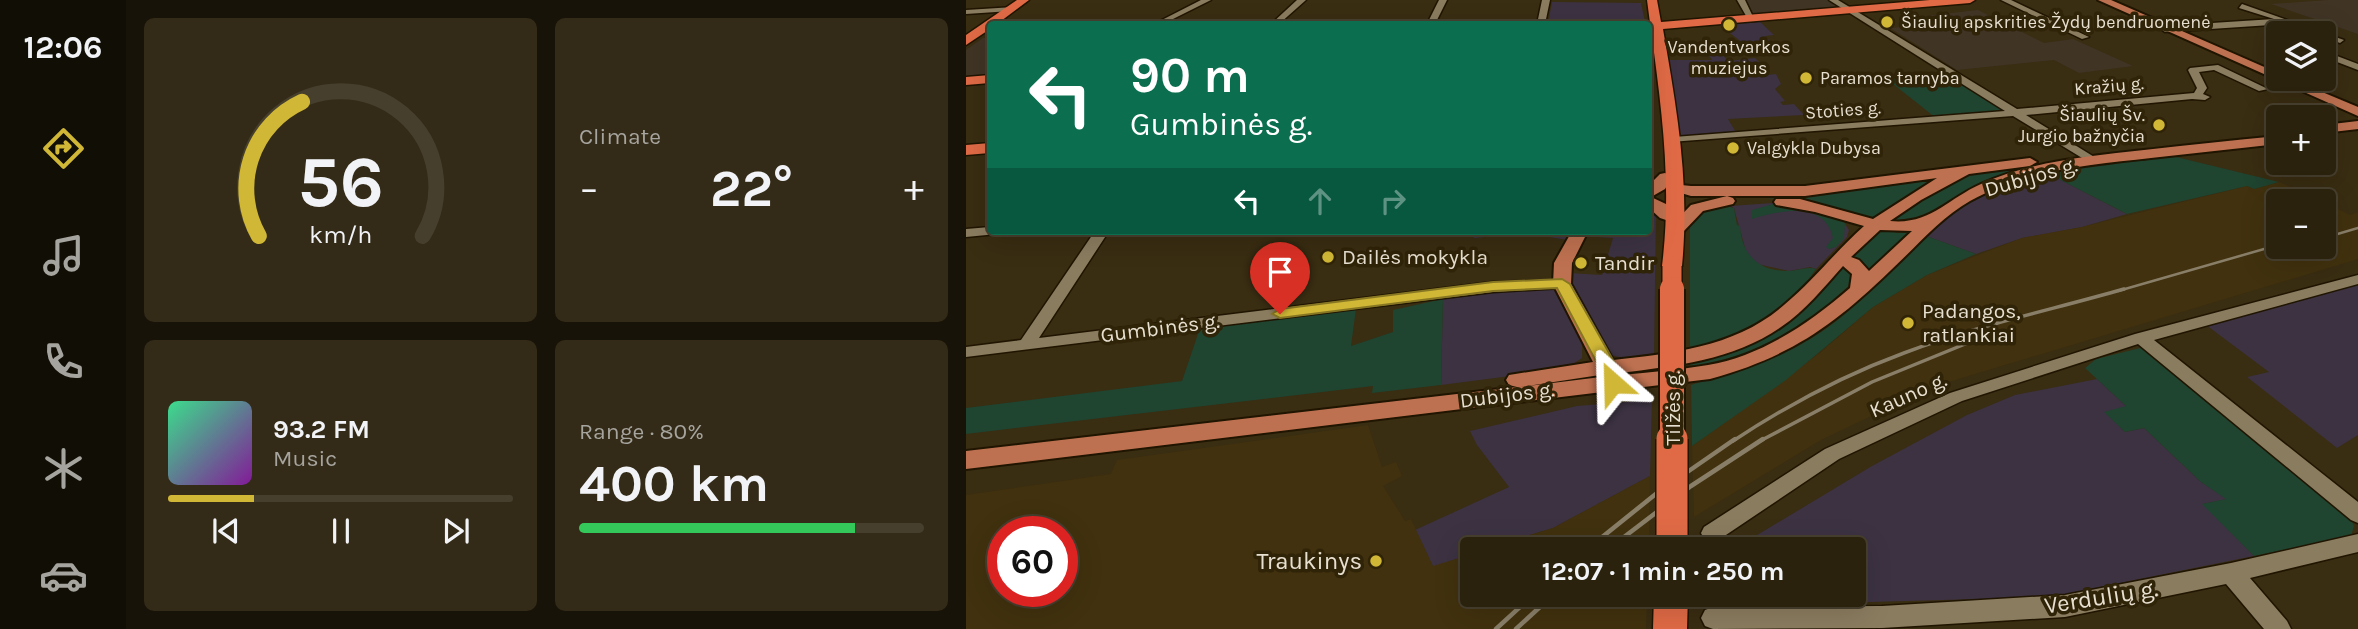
<!DOCTYPE html>
<html lang="en">
<head>
<meta charset="utf-8">
<style>
  :root { --surface:#2b220e; --page:#332a17; --text:#f1f3f6; --muted:#a6a49e; --line:#473f2e; --accent:#d0b736 }
  body { margin:0; font-family:Karla,sans-serif; background:var(--page); color:var(--text); height:100vh; display:flex; flex-direction:column; font-size:26px; white-space:nowrap }
  * { box-sizing:border-box; margin:0 }
  p { font-size:23px; color:var(--muted) }
  .icon { flex:none; width:38px; height:38px; fill:none; stroke:currentColor; stroke-width:2; stroke-linecap:round; stroke-linejoin:round }
  .map { position:relative; flex:1; overflow:hidden }
  .drawer { display:flex; flex-direction:column; gap:18px; padding:18px; background:#181308; width:840px }
  .drawer>* { flex:none }
  .hud { position:absolute; left:21px; top:21px; width:665px; height:214px; border-radius:7px; box-shadow:0 7px 28px #0002,0 0 0 2px var(--line); background:#0b6e4f; color:#fff; overflow:hidden }
  .tools { position:absolute; left:1300px; top:21px; display:grid; gap:14px }
  .tools a { display:grid; place-items:center; width:70px; height:70px; border-radius:7px; background:var(--surface); box-shadow:0 7px 28px #0002,0 0 0 2px var(--line); font-size:35px }
  .speed { position:absolute; left:21px; top:516px; display:flex; gap:14px; font-size:35px; font-weight:700; text-align:center }
  .speed>* { display:grid; place-content:center; width:91px; height:91px; border-radius:50%; background:var(--surface); box-shadow:0 7px 28px #0002,0 0 0 2px var(--line); line-height:1 }
  .speed .limit { border:10px solid #d22; background:#fff; color:#111 }
  .pin { position:absolute; display:grid; place-items:center; width:60px; height:60px; color:#fff; margin:-72px -30px; border-radius:50% 50% 50% 0; rotate:-45deg; box-shadow:0 0 7px #0007 }
  .pin .icon { rotate:45deg }
  .me { position:absolute; width:77px; margin:-38px; rotate:335deg; stroke-linejoin:round; filter:drop-shadow(0 0 5px #0008) }
  .turn { display:flex; align-items:center; gap:24px; height:147px; padding:0 28px; font-size:32px }
  .turn .icon { width:91px; height:91px; stroke-width:2.5 }
  .turn b { display:block; font-size:49px; line-height:60px }
  .lanes { display:flex; align-items:center; height:66px; padding:0 28px; background:#0003; justify-content:center; gap:35px; direction:ltr }
  .lanes .off { opacity:.35 }
  .big { font-size:52px; font-weight:700; line-height:1.1 }
  .drawer .widget { flex:1; display:flex; flex-direction:column; justify-content:center; gap:10px; min-width:0; padding:0 24px; border-radius:10px; background:var(--page) }
  .drawer .dial { align-items:center; gap:0 }
  .dial svg { height:182px; overflow:visible; fill:none; stroke:var(--line); stroke-width:7; stroke-linecap:round; text-anchor:middle }
  .dial text { fill:var(--text); stroke:none }
  .song { display:flex; align-items:center; gap:21px }
  .cover { width:84px; height:84px; border-radius:10px; background:linear-gradient(135deg,hsl(150 70% 55%),hsl(290 70% 35%)) }
  .played { height:7px; border-radius:4px; background:linear-gradient(90deg,var(--accent) 25%,var(--line) 25%) }
  .keys { display:flex; justify-content:space-around; direction:ltr }
  .heat { display:flex; justify-content:space-between; align-items:center; font-size:38px; direction:ltr }
  .charge { height:10px; border-radius:5px; background:linear-gradient(90deg,#34c759 80%,var(--line) 0) }
  .drawer .tiles { flex:1; display:grid; gap:18px; grid-template-columns:repeat(2,1fr) }
  .trip { position:absolute; left:494px; top:537px; width:406px; height:70px; border-radius:7px; background:var(--surface); box-shadow:0 7px 28px #0002,0 0 0 2px var(--line); font-weight:700; line-height:70px; text-align:center }
  main { display:flex; flex:1; min-height:0 }
  .tab-bar { display:flex; flex-direction:column; width:126px; justify-content:space-around; align-items:center; background:#110e06; color:var(--muted) }
  .tab-bar .icon { width:49px; height:49px }
  .tab-bar .selected { color:var(--accent) }
  .tab-bar b { font-size:32px; color:var(--text) }
  .map>svg:first-child { display:block }
</style>
</head>
<body>
<main>
<nav class="tab-bar">
<b>12:06</b>
<svg class="icon selected" aria-label="directions" viewBox="0 0 24 24"><path d="M12 3l9 9-9 9-9-9zM9 14v-3h6M13 9l2 2-2 2"/></svg>
<svg class="icon" aria-label="music" viewBox="0 0 24 24"><path d="M9 18V5l10-2v13"/><circle cx="6" cy="18" r="3"/><circle cx="16" cy="16" r="3"/></svg>
<svg class="icon" aria-label="phone" viewBox="0 0 24 24"><path d="M5 4h4l2 5-3 2q2 4 5 5l2-3 5 2v4C11 20 4 13 5 4z"/></svg>
<svg class="icon" aria-label="climate" viewBox="0 0 24 24"><path d="M12 3v18M4 7l16 10M4 17L20 7"/></svg>
<svg class="icon" aria-label="car" viewBox="0 0 24 24"><path d="M5 17H2v-5l4-1 3-4h7l3 4 3 1v5h-3M9 17h6M6 11h13"/><circle cx="7" cy="17" r="2"/><circle cx="17" cy="17" r="2"/></svg>
</nav>
<section class="drawer">
<div class="tiles">
<div class="widget dial"><svg viewBox="0 0 100 80">
<path d="M14 69A42 42 0 1 1 86 69"/>
<path d="M14 69A42 42 0 0 1 33 10" stroke="#d0b736"/>
<text x="50" y="56" font-size="32" font-weight="700">56</text>
<text x="50" y="72" font-size="11">km/h</text>
</svg></div>
<div class="widget"><p>Climate</p>
<div class="heat"><a>−</a><b class="big">22°</b><a>+</a></div>
</div>
<div class="widget">
<div class="song"><i class="cover"></i><div><b>93.2 FM</b><p>Music</p></div></div>
<div class="played"></div>
<div class="keys"><svg class="icon" aria-label="previous" viewBox="0 0 24 24"><path d="M18 5L8 12l10 7zM5 5v14"/></svg><svg class="icon" aria-label="pause" viewBox="0 0 24 24"><path d="M8 5v14M16 5v14"/></svg><svg class="icon" aria-label="next" viewBox="0 0 24 24"><path d="M6 5l10 7-10 7zM19 5v14"/></svg></div>
</div>
<div class="widget"><p>Range · 80%</p><b class="big">400 km</b><div class="charge"></div></div>
</div>
</section>
<div class="map">
<svg width="1392" height="629" viewBox="0 0 1392 629">
  <rect width="100%" height="100%" fill="#392d12"/>
  <path fill="#3c3242" d="M586,2L675,3L679,22L582,24Z
    M792,20L808,35L799,36L805,42L778,44L751,23Z
    M741,52H754L762,61L789,58L794,63L773,65L782,77L810,74L815,84L809,89L819,101L814,102L817,105L828,104L838,115L762,119L771,134L714,139L699,60H746Z
    M1079,172L1161,214L1116,227L1056,238L1010,254L960,236L981,215L1001,202L1041,183Z
    M807,203L827,204L874,216L883,230L881,237L850,269L844,267L823,271L791,264L781,255L768,208L764,206Z
    M683,212H690L688,358L665,360L645,355L638,348L602,273L636,275L647,238L616,236L620,231H682Z
    M507,231H608L602,240L558,233L508,238Z
    M1392,282V435L1371,448L1281,377L1303,372L1236,322Z
    M591,289L616,341V358L599,369L475,385L477,299L526,291Z
    M1131,379L1161,407L1139,412L1159,432L1178,428L1235,482L1261,499L1237,504L1288,556L1084,597L759,606L758,595H887V550L768,549L906,466L1001,415L1049,395Z
    M686,400L684,476L587,528L518,549L506,550V554L467,567L449,530L543,487L511,445L504,431L611,406Z"/>
  <path fill="#41310e" fill-rule="evenodd" d="M1313,182L1356,201H1312V247H1358V202L1384,215L1392,212V259L966,387L855,440L728,517L726,446L855,352L907,307L961,275L1056,238L1116,227L1281,186L1288,189Z
    M402,425L416,467L430,462L436,476L417,486L439,521L445,519L467,566L506,554V595H681L680,629H0V495L145,474L151,460ZM96,532V592H37V532Z
    M684,476L683,549H518L587,528Z"/>
  <path fill="#403425" d="M780,0H865L879,9L789,17Z
    M1363,0H1392V34L1305,4Z
    M1012,10L1078,43L1107,39L1167,66L1113,73L1088,60L991,70L924,28L960,25L949,17Z
    M17,38H24V76L0,78V50Z"/>
  <path fill="#1f4430" d="M980,74L1040,111L970,118L922,80Z
    M1202,155L1313,182L1288,189L1281,186L1161,214L1079,172Z
    M1109,159L1019,184L972,207L950,224L918,223L936,209L1002,175Z
    M976,176L927,204L907,220L843,201L784,197Z
    M807,204C828,205 863,208 879,223L878,238L870,247L863,249L860,247L867,238C859,200 812,211 786,219V210Z
    M756,205L768,208L771,225L774,226C776,255 792,271 822,271C832,271 840,266 850,269L828,300L793,326L724,353V225L733,214Z
    M913,228L932,233L950,231L903,275L883,259Z
    M960,236L1010,254L961,275L907,307L820,380L726,446L725,385C763,373 802,363 837,343C884,318 921,273 960,236Z
    M880,266L885,268L889,280L847,319L786,355L725,371L724,362L765,351L874,268Z
    M477,299L475,385L406,393L407,386L0,434V408L216,381L233,331L238,328L390,309L385,346L427,332V310Z
    M1174,348L1187,351L1383,514L1388,526L1385,536L1288,556L1236,504L1260,499L1235,482L1178,428L1159,432L1138,412L1160,406L1119,368L1130,359Z"/>
  <g fill="none" stroke-linecap="round" stroke-linejoin="round">
    <g stroke="#201500" stroke-width="3">
      <path id="minor" d="M235,0H245L197,24H188Z
        M331,0H340L313,24H305Z
        M473,0H481L469,24H461Z
        M576,0H584L579,24H571Z
        M771,0H779L789,21H783Z
        M863,0H872L1051,109L1228,93L1231,88L1222,70L1224,68L1252,65L1302,89L1293,91L1248,70L1233,72L1241,88L1237,94L1244,97L1239,100L1226,99L1060,115L1130,158L1132,160L1126,164L1047,116L704,142L702,140L708,137L1039,111Z
        M1035,0H1045L1123,37L1116,39Z
        M1276,4L1378,40L1374,43L1358,37V33H1348L1320,24L1199,32L1195,29L1199,26L1308,19L1273,8Z
        M48,7L45,11L0,14V10Z
        M1358,51L1392,64V70L1358,57Z
        M24,227V231H33L31,234L0,237V229Z
        M129,231H143L73,338L527,282L596,280L603,284L596,288L527,292L0,357V347L55,340Z
        M1392,275V284L1188,340L1392,502V523L1385,520L1172,344L996,401L873,459L754,539L746,542L738,539L735,533L738,527L859,449L984,393L1169,334Z
        M1392,534V552L1284,578L1321,621L1325,629H1298L1260,584L1099,617L916,628L747,629L739,626L735,618L739,610L747,607L916,606L1099,595L1265,563Z"/>
    </g>
    <g stroke="#201500" stroke-width="4">
      <path id="major" d="M1132,0H1145L1312,73V79H1325L1392,107V116Z
        M1392,121V129L1358,133V125Z
        M1312,136V144C1270,149 1227,153 1185,158C1123,165 1059,170 1004,201C974,218 950,247 924,271C866,327 823,357 744,379L0,469V451L551,387L543,385L540,380L543,375L627,362L587,284L588,263L606,231H622L606,263L605,284L647,360C707,353 770,347 818,305C847,281 870,251 898,226L849,212L810,205L808,202L810,199H834L907,219L971,178L839,196H725L705,190L702,187L705,184L725,186H839L1064,158L1071,162L1064,166L1003,174L955,200L924,221C964,225 981,199 1015,184C1066,161 1124,156 1178,150C1223,145 1267,140 1312,136ZM914,230L946,231L903,271L893,260L885,257ZM877,266L886,274L884,288C844,323 795,356 742,365C713,370 684,372 655,375L654,373C709,366 768,360 815,327C839,311 858,287 877,266ZM634,375L635,377L554,387Z
        M699,173L706,177L699,189L685,197L700,204L708,215L700,220L694,218L682,207V186L694,174Z
        M761,196L767,198L769,201L767,204L737,211L716,233H704L702,229L725,205Z"/>
    </g>
    <g stroke="#201500" stroke-width="3">
      <path id="highway" d="M51,0H63L31,24H24V29L0,45V35Z
        M681,0H691L695,22L964,0H1009L1004,3L697,29C711,110 724,183 716,266L713,270H699L696,266C706,184 696,112 685,30L682,31V24H678L684,23Z
        M24,75V83L0,85V77Z
        M24,143V153L0,155V145Z
        M688,595H722L721,629H687Z"/>
    </g>
    <use href="#minor" fill="#8a7c5f" fill-rule="evenodd"/>
    <use href="#major" fill="#be7150" fill-rule="evenodd"/>
    <use href="#highway" fill="#e06a46" fill-rule="evenodd"/>
    <path stroke="#897f69" stroke-width="2.5" d="M1358,238L1392,228
      M1303,255L1330,247
      M1152,291L1312,245"/>
    <path stroke="#897f69" stroke-width="3.5" d="M767,441C820,406 878,375 938,353C1009,326 1085,310 1158,289
      M794,441L906,382L1004,342"/>
    <path stroke="#897f69" stroke-width="4.5" d="M620,550L691,493L769,439
      M641,550L725,486L797,439
      M530,629L567,595
      M550,629L587,595"/>
    <g stroke="#201500" stroke-width="22" stroke-linecap="butt">
      <path id="highway-bridge-far2" d="M706,266V291"/>
    </g>
    <g stroke="#201500" stroke-width="28" stroke-linecap="butt">
      <path id="highway-bridge-far1" d="M706,289V441"/>
    </g>
    <g stroke="#201500" stroke-width="34" stroke-linecap="butt">
      <path id="highway-bridge" d="M706,439V550"/>
    </g>
    <use href="#highway-bridge-far2" stroke="#e06a46" stroke-width="19"/>
    <use href="#highway-bridge-far1" stroke="#e06a46" stroke-width="24"/>
    <use href="#highway-bridge" stroke="#e06a46" stroke-width="31"/>
  </g>
  <path fill="#d0b736" stroke="#877723" stroke-width="2" d="M596,279L604,284L651,367L656,383L653,387H641L633,367L591,288L527,291L314,318L306,314L314,309L527,282Z"/>
  <g fill="#d0b736" stroke="#2f2308" stroke-width="2.5">
    <circle cx="921" cy="22" r="7"/>
    <circle cx="763" cy="25" r="7"/>
    <circle cx="840" cy="78" r="7"/>
    <circle cx="1193" cy="125" r="7"/>
    <circle cx="767" cy="148" r="7"/>
    <circle cx="362" cy="257" r="7"/>
    <circle cx="615" cy="263" r="7"/>
    <circle cx="942" cy="323" r="7"/>
    <circle cx="410" cy="561" r="7"/>
  </g>
  <g text-anchor="middle" dominant-baseline="central" stroke-width="7" stroke-linejoin="round" paint-order="stroke">
    <g font-size="18" fill="#e7dfcf" stroke="#2f2308" text-anchor="start">
      <text x="935" y="22">Šiaulių apskrities Žydų bendruomenė</text>
      <text x="763" y="47" text-anchor="middle">Vandentvarkos<tspan x="763" dy="21">muziejus</tspan></text>
      <text x="854" y="78">Paramos tarnyba</text>
      <text x="1179" y="115" text-anchor="end">Šiaulių Šv.<tspan x="1179" dy="21">Jurgio bažnyčia</tspan></text>
      <text x="781" y="148">Valgykla Dubysa</text>
    </g>
    <g font-size="18" fill="#e7dfcf" stroke="#2f2308">
      <text transform="translate(1143 86) rotate(-5)">Kražių g.</text>
      <text transform="translate(877 110) rotate(-4)">Stoties g.</text>
    </g>
    <g font-size="21" fill="#e7dfcf" stroke="#2f2308">
      <text transform="translate(1065 177) rotate(-16)">Dubijos g.</text>
      <text transform="translate(194 328) rotate(-7)">Gumbinės g.</text>
      <text transform="translate(541 395) rotate(-7)">Dubijos g.</text>
      <text transform="translate(942 395) rotate(-24)">Kauno g.</text>
      <text transform="translate(707 408) rotate(-90)">Tilžės g.</text>
    </g>
    <g font-size="21" fill="#e7dfcf" stroke="#2f2308" text-anchor="start">
      <text x="376" y="257">Dailės mokykla</text>
      <text x="629" y="263">Tandir</text>
      <text x="956" y="311">Padangos,<tspan x="956" dy="24">ratlankiai</tspan></text>
    </g>
    <g font-size="24" fill="#e7dfcf" stroke="#2f2308" text-anchor="end">
      <text x="396" y="561">Traukinys</text>
    </g>
    <g font-size="24" fill="#e7dfcf" stroke="#2f2308">
      <text transform="translate(1135 597) rotate(-9)">Verdulių g.</text>
    </g>
  </g>
</svg>
<div class="tools">
<a><svg class="icon" aria-label="layers" viewBox="0 0 24 24"><path d="M12 4l9 5-9 5-9-5zM3 14l9 5 9-5"/></svg></a>
<a>+</a>
<a>−</a>
</div>
<div class="speed"><div class="limit">60</div></div>
<div class="pin" style="left:314px;top:314px;background:#d93025"><svg class="icon" aria-label="arrive" viewBox="0 0 24 24"><path d="M6 21V4h12l-3 4 3 4H6"/></svg></div>
<svg class="me" style="left:647px;top:383px" viewBox="-20 -20 40 40"><path d="M0-17L14 15 0 8-14 15z" fill="#d0b736" stroke="#fff" stroke-width="4"/></svg>
<div class="trip">12:07 · 1 min · 250 m</div>
<div class="hud">
<div class="turn"><svg class="icon" aria-label="left" viewBox="0 0 24 24"><path d="M17 20v-9H6M10 6l-5 5 5 5"/></svg><div><b>90 m</b>Gumbinės g.</div></div>
<div class="lanes"><svg class="icon" aria-label="left" viewBox="0 0 24 24"><path d="M17 20v-9H6M10 6l-5 5 5 5"/></svg><svg class="icon off" aria-label="ahead" viewBox="0 0 24 24"><path d="M12 20V5M6 11l6-6 6 6"/></svg><svg class="icon off" aria-label="right" viewBox="0 0 24 24"><path d="M7 20v-9h11M14 6l5 5-5 5"/></svg></div>
</div>
</div>
</main>
</body>
</html>
